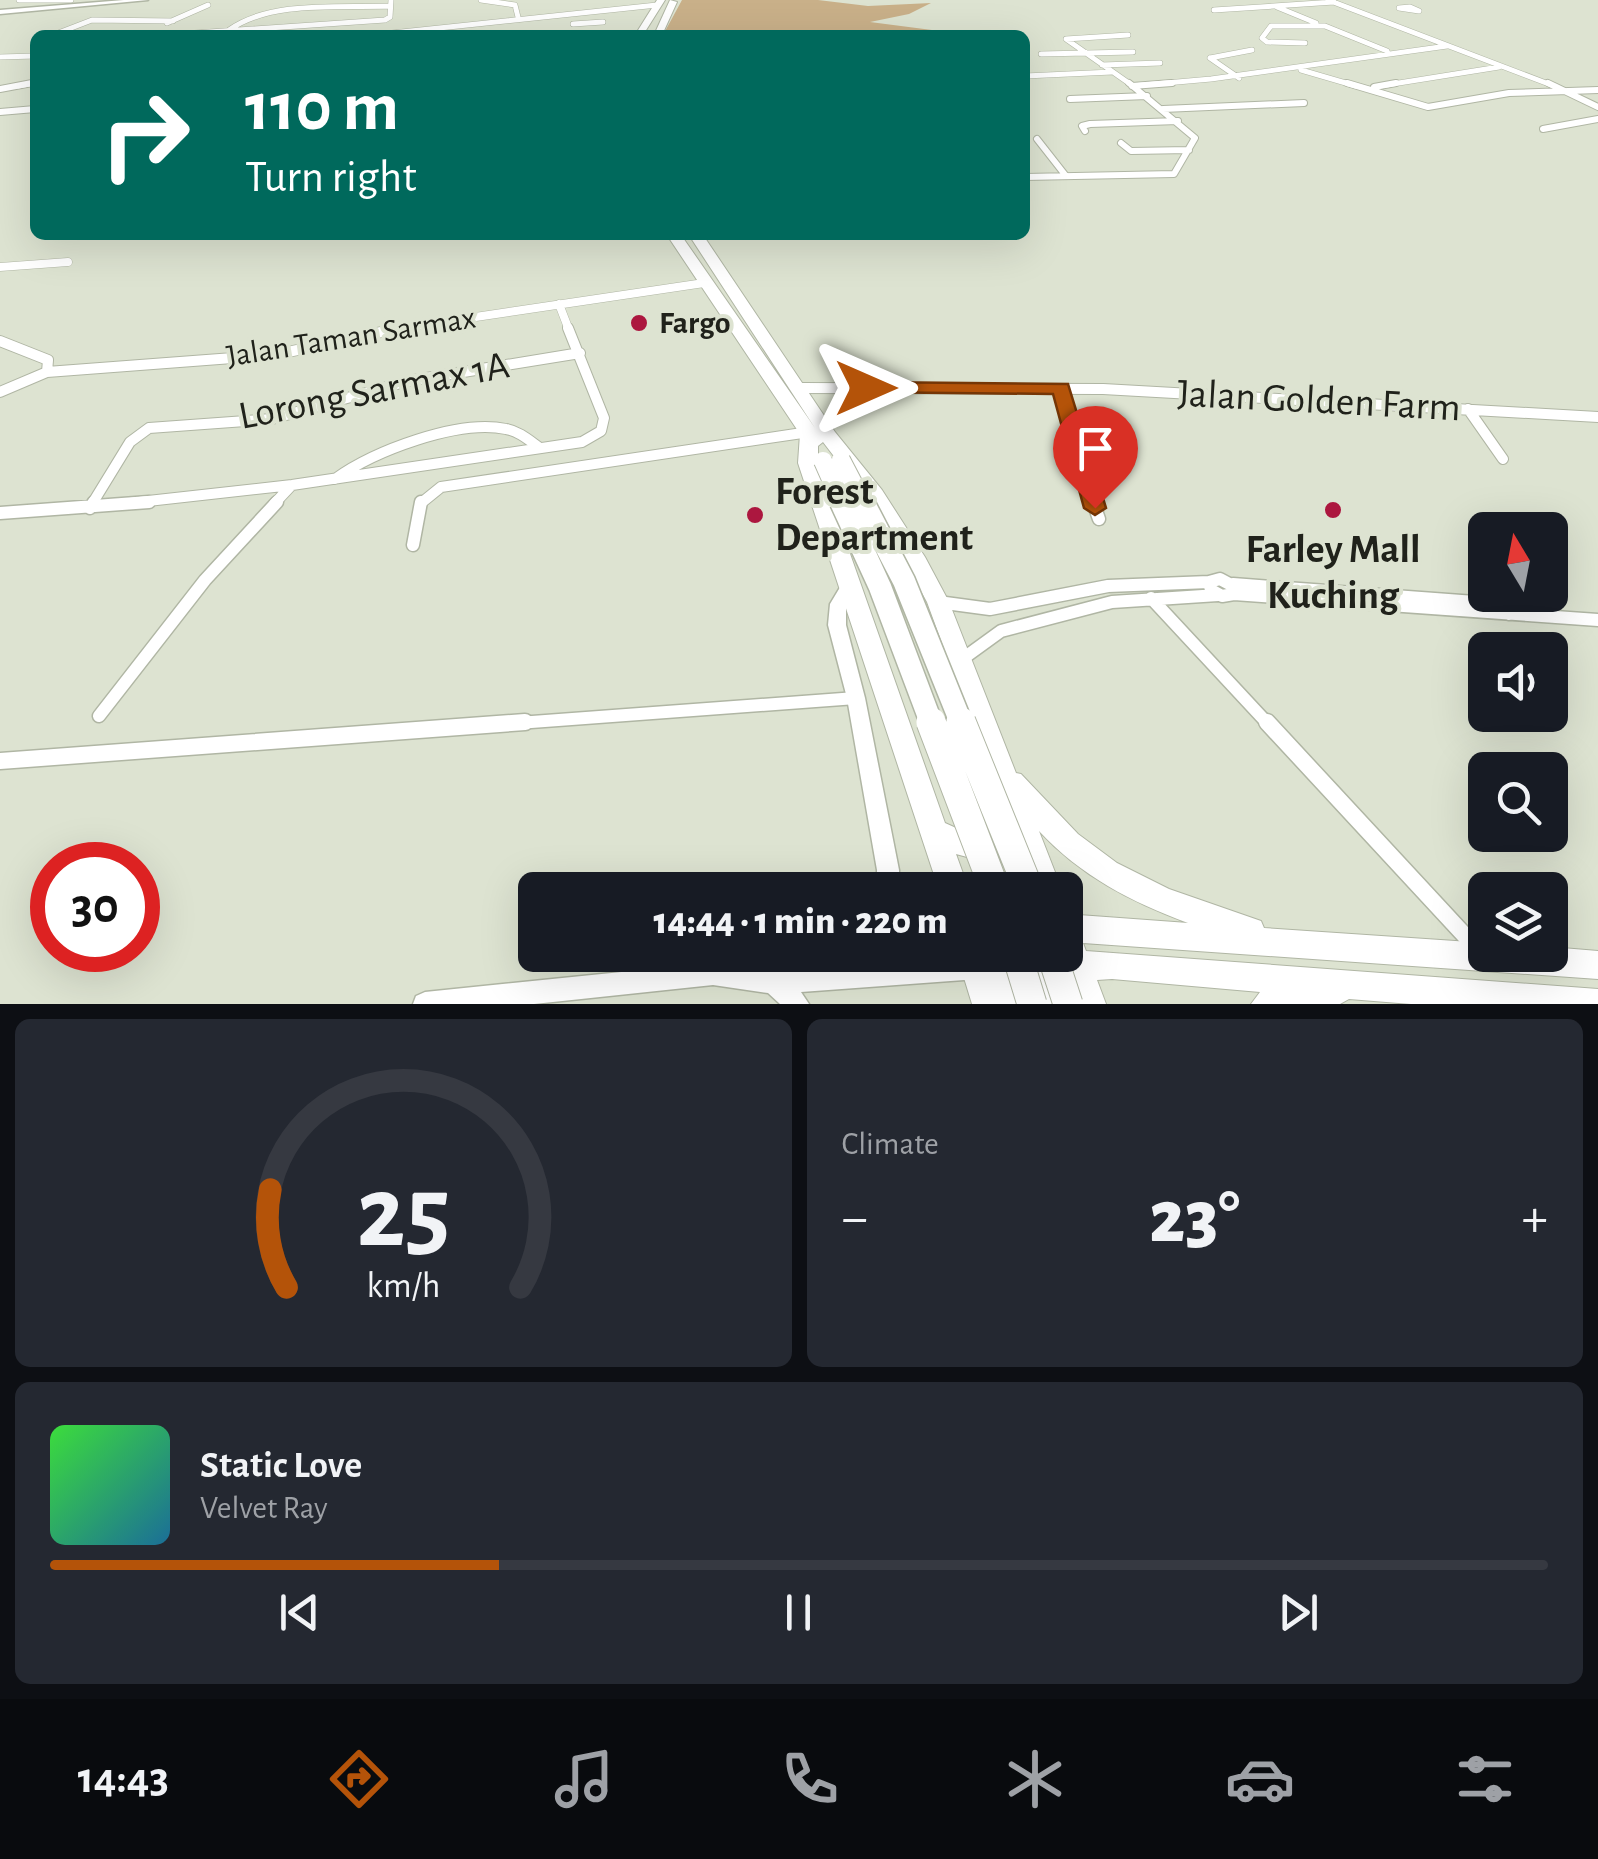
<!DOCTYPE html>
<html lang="en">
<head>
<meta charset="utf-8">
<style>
  :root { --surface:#171b24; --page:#242831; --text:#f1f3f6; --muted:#9ea1a6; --line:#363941; --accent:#b45309 }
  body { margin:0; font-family:"Alegreya Sans",sans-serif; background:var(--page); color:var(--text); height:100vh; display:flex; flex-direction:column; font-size:38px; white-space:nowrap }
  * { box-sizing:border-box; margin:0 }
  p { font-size:32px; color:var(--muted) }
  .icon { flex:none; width:55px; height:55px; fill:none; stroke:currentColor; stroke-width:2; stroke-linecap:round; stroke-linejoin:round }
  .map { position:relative; height:1004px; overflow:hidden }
  .side { display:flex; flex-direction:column; gap:15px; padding:15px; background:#0d0f14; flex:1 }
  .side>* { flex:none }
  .top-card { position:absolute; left:30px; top:30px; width:1000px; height:210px; border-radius:15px; box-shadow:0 10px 40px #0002; background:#00695c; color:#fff; overflow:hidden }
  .needle { width:65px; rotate:350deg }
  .controls { position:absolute; left:1468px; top:512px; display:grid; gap:20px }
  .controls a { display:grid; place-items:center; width:100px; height:100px; border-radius:15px; background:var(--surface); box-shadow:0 10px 40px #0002; font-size:50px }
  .speed { position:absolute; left:30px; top:842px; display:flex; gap:20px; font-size:50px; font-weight:700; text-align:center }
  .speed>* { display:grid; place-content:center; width:130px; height:130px; border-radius:50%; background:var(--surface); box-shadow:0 10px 40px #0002; line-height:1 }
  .speed .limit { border:15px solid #d22; background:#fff; color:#111 }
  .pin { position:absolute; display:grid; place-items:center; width:85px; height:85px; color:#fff; margin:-102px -42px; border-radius:50% 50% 50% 0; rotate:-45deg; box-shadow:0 0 10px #0007 }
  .pin .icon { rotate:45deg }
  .me { position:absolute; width:110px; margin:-55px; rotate:90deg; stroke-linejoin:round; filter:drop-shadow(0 0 8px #0008) }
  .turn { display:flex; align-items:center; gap:35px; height:210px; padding:0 50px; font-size:45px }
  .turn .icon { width:130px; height:130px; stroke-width:2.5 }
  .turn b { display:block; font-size:70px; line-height:85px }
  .big { font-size:75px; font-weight:800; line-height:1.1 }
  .side .widget { flex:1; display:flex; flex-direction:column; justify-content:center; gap:15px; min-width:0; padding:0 35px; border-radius:15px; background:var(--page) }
  .side .dial { align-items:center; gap:0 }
  .dial svg { height:260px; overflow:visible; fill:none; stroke:var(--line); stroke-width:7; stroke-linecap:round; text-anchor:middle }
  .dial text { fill:var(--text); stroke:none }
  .song { display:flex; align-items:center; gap:30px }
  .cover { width:120px; height:120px; border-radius:15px; background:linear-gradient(135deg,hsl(120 70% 55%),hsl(200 70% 35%)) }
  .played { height:10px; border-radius:5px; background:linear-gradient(90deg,var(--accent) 30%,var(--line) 30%) }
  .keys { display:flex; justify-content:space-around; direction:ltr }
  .heat { display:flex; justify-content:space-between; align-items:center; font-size:55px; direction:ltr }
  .side .tiles { flex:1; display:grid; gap:15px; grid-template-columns:1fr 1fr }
  .widget:last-child { grid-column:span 2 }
  .trip { position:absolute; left:518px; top:872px; width:565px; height:100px; border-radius:15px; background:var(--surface); box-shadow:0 10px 40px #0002; font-weight:800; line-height:100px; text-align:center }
  .tabs { display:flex; height:160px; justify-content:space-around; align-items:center; background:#090b0e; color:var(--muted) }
  .tabs .icon { width:70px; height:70px }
  .tabs .active { color:var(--accent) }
  .tabs b { font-size:45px; color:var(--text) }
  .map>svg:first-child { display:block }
</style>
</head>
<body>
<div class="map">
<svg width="1598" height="1004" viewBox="0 0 1598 1004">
  <rect width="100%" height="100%" fill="#dde3d1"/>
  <path fill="#c9b089" d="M682,0H818L868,6L931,3L909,14L870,22L955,33L663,35Z"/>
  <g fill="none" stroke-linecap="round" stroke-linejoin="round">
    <g stroke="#b0b6a4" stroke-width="6">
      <path id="street-far5" d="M19,0H71
        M481,0L515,5L518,17
        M1328,0L1554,86
        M1277,7L1316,23
        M1410,7L1419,11L1399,8Z
        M1214,10L1334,2
        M167,23L208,5
        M573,24L603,22
        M229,30C271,0 340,8 390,6
        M136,33L166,35L385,20L390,17L391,0
        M53,35L92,20L173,21
        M373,35L657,5
        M1128,35L1066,39L1133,86
        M1305,43L1267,42L1262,38L1271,26H1325L1387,51
        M1041,54L1133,52
        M0,57L35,56
        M1210,58L1252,50
        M1210,58L1239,78
        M1102,65L1160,63
        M1301,70L1356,86
        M1025,76L1112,72
        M18,86L35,83
        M1132,86L1211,79L1447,46
        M1380,86L1499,67"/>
    </g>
    <g stroke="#b0b6a4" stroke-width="8">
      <path id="street-far4" d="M1347,83L1428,107L1509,93L1598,90
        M1548,83L1598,107
        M1132,86L1172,83
        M1374,87L1396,83
        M0,89L32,83
        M1070,99L1147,96
        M1163,109L1304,103
        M0,112L35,109
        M1543,129L1598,119
        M1085,131L1082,126L1090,124L1178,121
        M1037,139L1066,176
        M1121,143L1131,151L1189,150
        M1025,177L1174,174L1195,138L1129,83"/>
    </g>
    <g stroke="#b0b6a4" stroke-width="9">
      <path id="street-far3" d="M0,267L68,262
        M559,304L569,330
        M388,330L704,283"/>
    </g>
    <g stroke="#b0b6a4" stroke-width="12">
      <path id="street-far2" d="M0,341L48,360L47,372
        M800,388L1103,389L1598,417
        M1061,389L1074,447L1094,504
        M0,392L47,372L274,355L400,328
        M1468,409L1503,459
        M335,479C374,451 458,419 506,429C519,431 530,441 540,448
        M92,504L130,442L149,428L272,419L408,381L580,353
        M121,504L292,485L582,442L601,431L604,418L568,328
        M274,504L290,487
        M420,504L441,487L809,432"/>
    </g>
    <g stroke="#b0b6a4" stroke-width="15">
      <path id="street-far1" d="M1093,502L1099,519
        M90,508L94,502
        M0,513L149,502
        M413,545L421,502
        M1220,579L1235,587L1234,594L1222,596L1211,590L1209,582Z
        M1233,584L1502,604L1509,614
        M1234,594L1598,620
        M1151,598L1269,725
        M938,602L990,609L1108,586L1209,582
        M961,660L1001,631L1112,602L1218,595
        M99,716L205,580L277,502
        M492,725L856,698"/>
    </g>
    <g stroke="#b0b6a4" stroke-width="19">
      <path id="street" d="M1267,722L1481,953
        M0,761L525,722"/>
    </g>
    <g stroke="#b0b6a4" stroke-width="3">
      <path id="secondary" d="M124,0H148L0,14V10Z
        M851,578L859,583L846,604V625L865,698L899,870V890H877V870L847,698L828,625L830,604L845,579Z
        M732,955H773L769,963L753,969L774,972L978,957L986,960L990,968L986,976L978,979L801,992L809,1004H780L768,993L713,985L534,1004H413L416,996L425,992L710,963Z"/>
    </g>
    <g stroke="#b0b6a4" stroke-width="2">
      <path id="highway" d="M657,0H665L643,35H635Z
        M670,0L677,2L662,35H654Z
        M667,235H681L815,428L689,235H703L835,432L882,490L925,557L949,602L1016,773L1021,774L1078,834L1117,863L1169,889L1261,921L1264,928L1485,943V955H1550V947L1598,951V979L1083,943L1086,951L1598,989V1004H1411L1349,999L1340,1004H1251L1260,992L1112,979L1097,980L1106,1004H972L957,955H1065V914L1188,923C1131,902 1081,876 1039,831L1062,890H1032L1019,854L989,863L956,854L969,890H939L798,463L800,434ZM823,442L879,515L927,602L1010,828L996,838L974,836L945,823L818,463V446Z"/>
    </g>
    <use href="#street-far5" stroke="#fff" stroke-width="5"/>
    <use href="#street-far4" stroke="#fff" stroke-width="6"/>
    <use href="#street-far3" stroke="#fff" stroke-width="8"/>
    <use href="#street-far2" stroke="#fff" stroke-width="10"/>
    <use href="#street-far1" stroke="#fff" stroke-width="12"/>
    <use href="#street" stroke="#fff" stroke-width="16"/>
    <use href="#secondary" fill="#fff" fill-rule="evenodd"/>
    <use href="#highway" fill="#fff" fill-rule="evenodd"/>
    <g stroke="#b0b6a4" stroke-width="20" stroke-linecap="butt">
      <path id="highway-bridge-far2" d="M841,460L864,504
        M823,461L842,504"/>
    </g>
    <g stroke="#b0b6a4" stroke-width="25" stroke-linecap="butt">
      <path id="highway-bridge-far1" d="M841,502L880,587L932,725
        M863,502L904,581L962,725"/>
    </g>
    <g stroke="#b0b6a4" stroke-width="31" stroke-linecap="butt">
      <path id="highway-bridge" d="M931,722L995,890
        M961,722L1029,890
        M1017,955L1032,1004
        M1052,955L1068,1004"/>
    </g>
    <use href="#highway-bridge-far2" stroke="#fff" stroke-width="18"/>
    <use href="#highway-bridge-far1" stroke="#fff" stroke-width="22"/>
    <use href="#highway-bridge" stroke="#fff" stroke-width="29"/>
  </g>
  <path fill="#b45309" stroke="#753606" stroke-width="2.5" d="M866,382L1068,384L1106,508L1095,515L1084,508L1053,394L859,392V384Z"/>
  <g fill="#ac173f" stroke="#dde3d1" stroke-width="4">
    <circle cx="639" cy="323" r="10"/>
    <circle cx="1333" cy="510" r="10"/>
    <circle cx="755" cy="515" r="10"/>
  </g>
  <g text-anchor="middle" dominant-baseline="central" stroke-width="8" stroke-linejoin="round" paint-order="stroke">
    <g font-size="32" font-weight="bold" fill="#20221b" stroke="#dde3d1" text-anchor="start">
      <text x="659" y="323">Fargo</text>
    </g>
    <g font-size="32" fill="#20221b" stroke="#dde3d1">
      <text transform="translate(351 337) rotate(-9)">Jalan Taman Sarmax</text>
    </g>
    <g font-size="40" fill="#20221b" stroke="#dde3d1">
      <text transform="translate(374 391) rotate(-11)">Lorong Sarmax 1A</text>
      <text transform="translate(1319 401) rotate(3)">Jalan Golden Farm</text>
    </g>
    <g font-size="40" font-weight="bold" fill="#20221b" stroke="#dde3d1" text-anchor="start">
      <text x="775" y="492">Forest<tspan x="775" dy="46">Department</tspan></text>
      <text x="1333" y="550" text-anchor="middle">Farley Mall<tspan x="1333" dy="46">Kuching</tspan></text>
    </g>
  </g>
</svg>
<div class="controls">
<a><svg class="needle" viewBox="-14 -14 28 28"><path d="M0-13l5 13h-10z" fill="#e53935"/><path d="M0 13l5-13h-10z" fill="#9ea1a6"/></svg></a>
<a><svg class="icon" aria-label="sound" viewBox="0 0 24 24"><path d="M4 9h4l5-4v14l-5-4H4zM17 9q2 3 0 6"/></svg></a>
<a><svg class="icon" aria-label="search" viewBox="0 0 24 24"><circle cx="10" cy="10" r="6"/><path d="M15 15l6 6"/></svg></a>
<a><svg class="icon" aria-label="layers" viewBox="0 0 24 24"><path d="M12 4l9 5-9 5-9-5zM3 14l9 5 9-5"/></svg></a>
</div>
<div class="speed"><div class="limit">30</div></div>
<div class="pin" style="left:1095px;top:508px;background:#d93025"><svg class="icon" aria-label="arrive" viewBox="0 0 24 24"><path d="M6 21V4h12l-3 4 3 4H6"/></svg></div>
<svg class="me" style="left:866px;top:388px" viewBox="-20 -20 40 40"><path d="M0-17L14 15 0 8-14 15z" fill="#b45309" stroke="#fff" stroke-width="4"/></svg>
<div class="trip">14:44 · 1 min · 220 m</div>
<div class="top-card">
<div class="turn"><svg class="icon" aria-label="right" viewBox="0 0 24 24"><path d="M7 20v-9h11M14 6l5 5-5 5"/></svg><div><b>110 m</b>Turn right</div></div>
</div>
</div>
<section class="side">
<div class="tiles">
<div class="widget dial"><svg viewBox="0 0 100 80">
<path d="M14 69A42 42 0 1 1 86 69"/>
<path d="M14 69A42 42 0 0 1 9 39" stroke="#b45309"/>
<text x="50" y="56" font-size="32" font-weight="700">25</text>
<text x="50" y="72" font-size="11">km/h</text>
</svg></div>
<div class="widget"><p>Climate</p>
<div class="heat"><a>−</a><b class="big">23°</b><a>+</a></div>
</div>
<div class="widget">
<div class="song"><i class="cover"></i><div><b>Static Love</b><p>Velvet Ray</p></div></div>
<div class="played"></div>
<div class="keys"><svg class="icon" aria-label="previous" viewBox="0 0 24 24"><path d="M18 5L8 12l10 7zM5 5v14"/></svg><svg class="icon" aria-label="pause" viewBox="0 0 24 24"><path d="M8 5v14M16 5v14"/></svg><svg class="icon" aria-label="next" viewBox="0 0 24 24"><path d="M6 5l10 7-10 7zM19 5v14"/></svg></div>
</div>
</div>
</section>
<nav class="tabs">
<b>14:43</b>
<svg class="icon active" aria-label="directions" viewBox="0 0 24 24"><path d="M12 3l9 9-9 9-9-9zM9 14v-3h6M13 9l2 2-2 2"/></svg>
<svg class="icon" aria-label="music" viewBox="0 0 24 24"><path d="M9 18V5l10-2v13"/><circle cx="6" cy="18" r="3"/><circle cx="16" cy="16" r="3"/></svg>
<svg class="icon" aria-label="phone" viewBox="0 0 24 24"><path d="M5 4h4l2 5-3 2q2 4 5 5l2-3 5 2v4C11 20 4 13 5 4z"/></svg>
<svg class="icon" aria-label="climate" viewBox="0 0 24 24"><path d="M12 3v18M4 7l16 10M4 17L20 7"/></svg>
<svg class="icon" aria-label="car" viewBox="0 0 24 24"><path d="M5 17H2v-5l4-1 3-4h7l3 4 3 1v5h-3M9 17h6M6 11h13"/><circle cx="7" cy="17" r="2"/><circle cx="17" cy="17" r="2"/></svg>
<svg class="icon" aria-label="filters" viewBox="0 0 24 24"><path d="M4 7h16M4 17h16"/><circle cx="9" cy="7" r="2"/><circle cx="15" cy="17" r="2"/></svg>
</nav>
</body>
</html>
